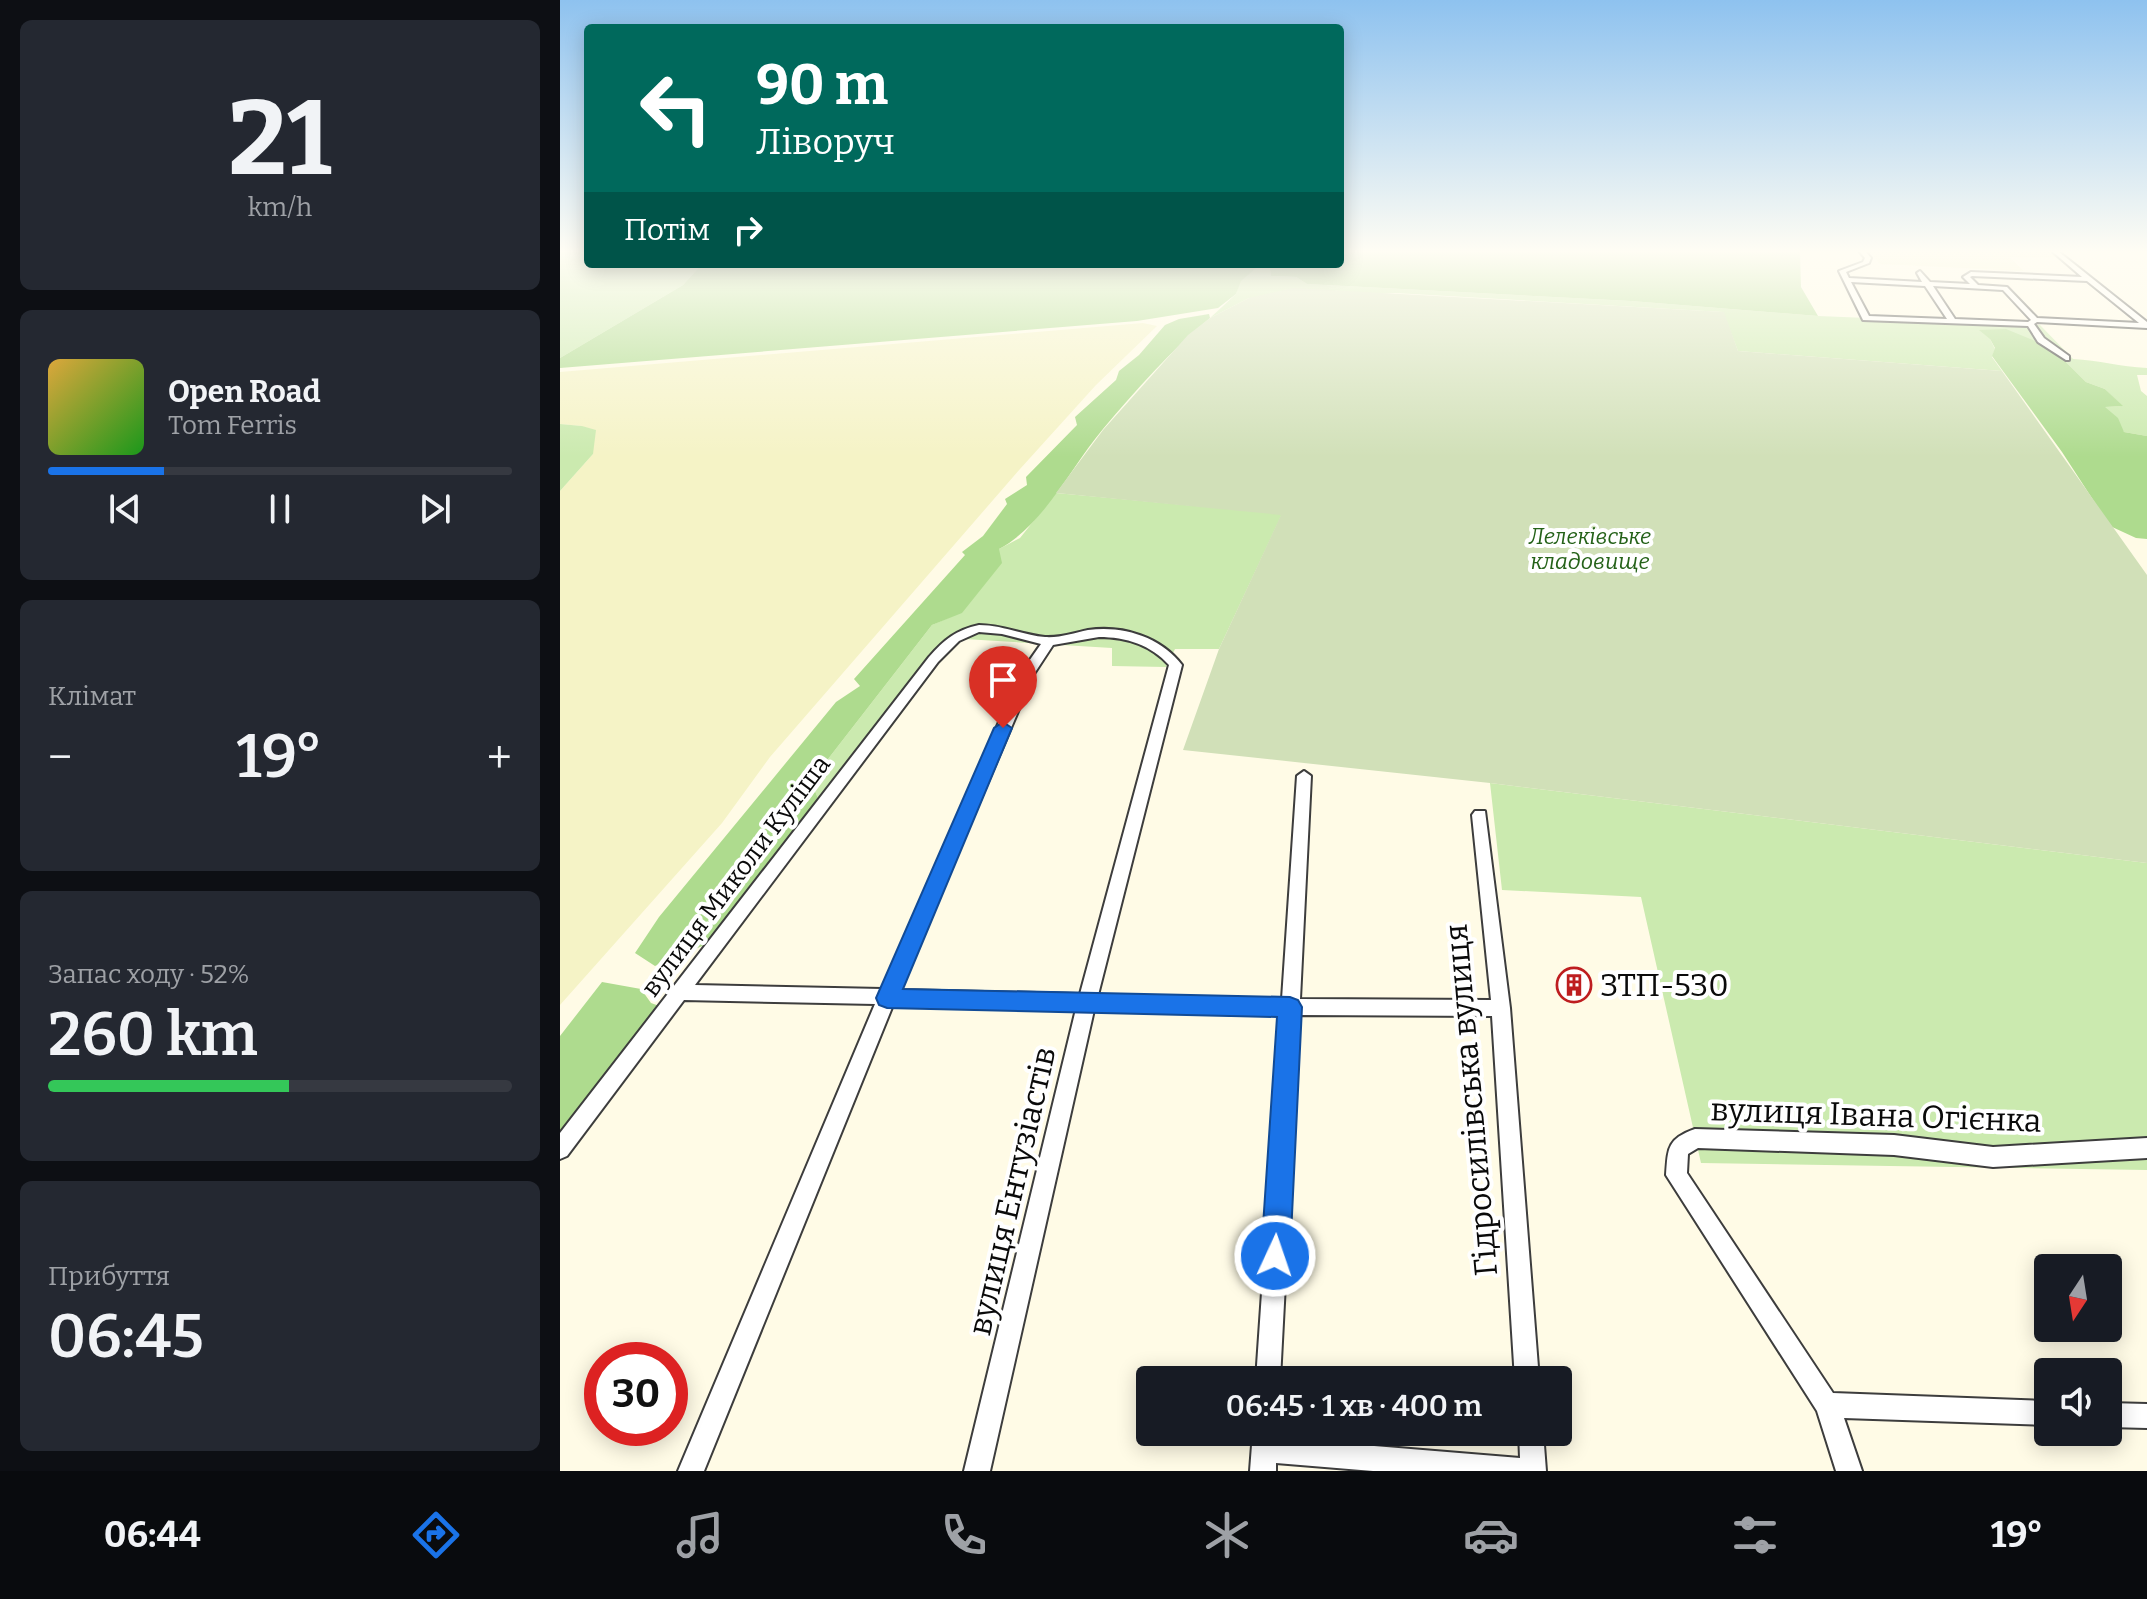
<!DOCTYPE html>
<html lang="uk">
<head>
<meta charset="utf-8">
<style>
  :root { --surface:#171b24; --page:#242831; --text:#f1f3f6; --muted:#9ea1a6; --line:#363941; --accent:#1a73e8 }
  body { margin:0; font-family:Bitter,serif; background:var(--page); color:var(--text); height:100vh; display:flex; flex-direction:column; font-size:30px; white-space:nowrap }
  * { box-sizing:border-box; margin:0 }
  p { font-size:26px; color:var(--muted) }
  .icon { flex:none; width:44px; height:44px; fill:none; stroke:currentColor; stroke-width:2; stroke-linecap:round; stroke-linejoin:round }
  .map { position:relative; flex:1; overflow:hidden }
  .details { display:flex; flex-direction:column; gap:20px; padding:20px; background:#0d0f14; width:560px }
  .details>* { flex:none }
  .guide { position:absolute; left:24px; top:24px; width:760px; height:244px; border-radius:8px; box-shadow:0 4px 20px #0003; background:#00695c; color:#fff; overflow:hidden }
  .needle { width:52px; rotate:192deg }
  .tools { position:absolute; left:1474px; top:1254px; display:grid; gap:16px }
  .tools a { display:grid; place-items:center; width:88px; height:88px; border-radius:8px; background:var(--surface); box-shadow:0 4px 20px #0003; font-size:40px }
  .speed { position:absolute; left:24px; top:1342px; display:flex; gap:16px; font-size:40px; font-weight:700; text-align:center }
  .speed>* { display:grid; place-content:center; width:104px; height:104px; border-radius:50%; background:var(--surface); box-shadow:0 4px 20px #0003; line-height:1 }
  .speed .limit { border:12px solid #d22; background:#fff; color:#111 }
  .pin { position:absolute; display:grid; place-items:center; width:68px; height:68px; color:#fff; margin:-82px -34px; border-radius:50% 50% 50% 0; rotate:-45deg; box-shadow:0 0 8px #0007 }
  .pin .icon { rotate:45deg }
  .me { position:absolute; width:88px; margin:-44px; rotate:3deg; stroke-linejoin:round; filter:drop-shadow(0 0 6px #0008) }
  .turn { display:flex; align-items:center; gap:28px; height:168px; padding:0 40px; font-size:36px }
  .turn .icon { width:104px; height:104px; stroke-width:2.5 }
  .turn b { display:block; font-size:56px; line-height:68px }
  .then { display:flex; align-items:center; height:76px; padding:0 40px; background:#0003; gap:16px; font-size:30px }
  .big { font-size:60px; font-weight:600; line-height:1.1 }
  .details .tile { flex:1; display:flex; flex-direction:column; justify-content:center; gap:12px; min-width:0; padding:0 28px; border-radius:12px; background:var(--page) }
  .details .dial { align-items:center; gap:0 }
  .dial b { font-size:104px; line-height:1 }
  .song { display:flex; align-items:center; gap:24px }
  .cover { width:96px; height:96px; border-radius:12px; background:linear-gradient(135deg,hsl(40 70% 55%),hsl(120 70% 35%)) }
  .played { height:8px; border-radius:4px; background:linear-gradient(90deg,var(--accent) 25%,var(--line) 25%) }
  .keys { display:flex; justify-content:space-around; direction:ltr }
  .heat { display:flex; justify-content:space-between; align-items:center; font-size:44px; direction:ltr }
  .charge { height:12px; border-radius:6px; background:linear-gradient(90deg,#34c759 52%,var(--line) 0) }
  .trip { position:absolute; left:576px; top:1366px; width:436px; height:80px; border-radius:8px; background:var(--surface); box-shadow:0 4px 20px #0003; font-weight:600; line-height:80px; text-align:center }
  .dock { display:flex; height:128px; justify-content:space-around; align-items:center; background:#090b0e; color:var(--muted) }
  .dock .icon { width:56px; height:56px }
  .dock .on { color:var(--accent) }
  .dock b { font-size:36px; color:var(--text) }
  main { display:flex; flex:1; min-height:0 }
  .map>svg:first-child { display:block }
</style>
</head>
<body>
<main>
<section class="details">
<div class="tile dial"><b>21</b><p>km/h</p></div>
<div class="tile">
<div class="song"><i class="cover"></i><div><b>Open Road</b><p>Tom Ferris</p></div></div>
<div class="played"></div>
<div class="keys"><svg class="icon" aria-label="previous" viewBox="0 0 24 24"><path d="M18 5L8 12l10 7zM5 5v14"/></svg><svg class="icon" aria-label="pause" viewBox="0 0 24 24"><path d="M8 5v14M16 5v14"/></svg><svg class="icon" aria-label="next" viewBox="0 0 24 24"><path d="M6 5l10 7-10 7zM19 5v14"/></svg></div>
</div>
<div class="tile"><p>Клімат</p>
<div class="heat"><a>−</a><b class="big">19°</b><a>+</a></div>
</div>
<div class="tile"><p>Запас ходу · 52%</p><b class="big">260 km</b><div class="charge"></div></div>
<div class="tile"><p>Прибуття</p><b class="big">06:45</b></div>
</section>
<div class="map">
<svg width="1587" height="1471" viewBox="0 0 1587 1471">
  <rect width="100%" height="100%" fill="#fffbe6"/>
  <path fill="#f5f3c6" d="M1310,252H1491L1498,258L1449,257L1464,271L1320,264Z
    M583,323L597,326L536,385L460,469L210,757L162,823L0,1005V491L33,454L22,426L0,424V372Z"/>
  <path fill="#cbeaaf" d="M0,252H28V264H142L123,285L0,358Z
    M701,264H709L711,276L736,277L747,284L1071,301L1258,316L1480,325L1513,359C1539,360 1560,367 1587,368V375H1577L1581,391L1587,396V436L1564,432L1544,407L1562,406L1545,389L1526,382L1492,348L1430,339L1435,349L1432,357L1442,371L1178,351L1163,312L835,293L689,298L650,318L676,294L680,281Z
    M0,424L22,426L36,430L33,454L0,491Z
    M496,493L722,514L659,649H615L606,667L552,666V648L388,638L259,801L251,781L372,625L402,612L439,549L460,538Z
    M930,783L1587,863V1170L1141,1163L1081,897L942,890Z"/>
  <path fill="#aedb8e" d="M780,252H1240L1241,287L1258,316L1071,301L747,284L736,277L711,276L709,264H780Z
    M142,264H701L681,281L676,294L658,308L577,321L0,368V358L123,285Z
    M649,314L650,318C611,350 576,390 543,429C510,468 485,524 439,549L442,563L402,613L372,625L251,781L259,801L147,944L95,966L75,953L99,917L276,702L300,686L294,679L405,555L402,552L423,536L447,504L445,499L467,485L466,477L517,425L515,417L556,380L559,371L579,355L605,325L619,319Z
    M1446,329L1492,348L1526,382L1545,389L1563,406L1545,407L1558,418L1564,432L1587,436V539L1576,538L1550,526L1502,452L1432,356L1435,348L1430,339L1419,330Z
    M42,982L81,989L91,1003L102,1007L0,1137V1036Z"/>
  <path fill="#d1e0b8" d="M733,288L1164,312L1178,351L1442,371L1587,575V863L930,783L623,750L659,649L721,515L496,493L543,430L628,335L650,318L689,298Z"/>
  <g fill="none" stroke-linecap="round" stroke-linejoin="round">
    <g stroke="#3d3d3d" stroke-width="4">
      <path id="minor" d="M1300,252H1306L1311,258L1309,263L1286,272L1289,278L1362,282L1357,273L1360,271L1370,282L1410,284L1403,277L1411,272L1522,277L1493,252H1499L1587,322V328L1477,322L1474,324L1484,338L1509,356V360H1506L1478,342L1468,326L1303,320L1279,271L1303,262L1305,258ZM1412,276L1527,281L1579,323L1477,318L1447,287L1418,285L1410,277ZM1291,282L1365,286L1387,319L1309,316ZM1373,286L1443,290L1471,320L1468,322L1395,319Z
        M419,625C442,625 463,635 485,637C500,638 514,633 528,630C563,625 601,637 622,665L538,995L722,999L737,776L744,771L751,776L740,999L931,1000L912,815L915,811H925L950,1008L979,1380H955L932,1016L739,1015L720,1380H696L721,1014L534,1010L430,1471H404L516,1009L333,1005L144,1471H118L315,1004L124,1000L7,1156L0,1159V1133L369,657C384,640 396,630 419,625ZM419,632L442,634L481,644L460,674L322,989L135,985L378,662L399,641ZM539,637C566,637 591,645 609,665L520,994L339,990L474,674L493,645Z
        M1135,1129L1334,1135L1433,1147L1587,1138V1158L1433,1167L1334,1155L1138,1148L1128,1154L1127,1173L1273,1393L1488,1401V1425L1284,1418L1302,1471H1276L1257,1411L1106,1175C1108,1148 1107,1139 1135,1129Z
        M1548,1403L1587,1404V1428L1548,1427Z
        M693,1432H717V1438L960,1458L959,1432H983L986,1471H813L716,1463V1471H690Z"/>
    </g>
    <use href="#minor" fill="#fff" fill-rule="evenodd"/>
  </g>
  <path fill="#47403c" d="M1002,974L1028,987L1027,992L1003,991L1001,979Z"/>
  <path fill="#524b46" stroke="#393431" stroke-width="2" d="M1002,974L1026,975L1028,987L1004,986Z"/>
  <linearGradient id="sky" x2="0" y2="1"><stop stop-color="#8ec2ef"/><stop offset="0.55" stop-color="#fffdf4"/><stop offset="1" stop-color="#fffdf4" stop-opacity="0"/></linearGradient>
  <rect width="1587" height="457" fill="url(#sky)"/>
  <path fill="#1a73e8" stroke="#114b97" stroke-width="2" d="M443,722L452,728L343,989L730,997L738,1000L742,1007L730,1256L726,1266L715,1270L705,1266L701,1256L717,1017L327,1008L319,1005L316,998L434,728Z"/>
  <defs>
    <g id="building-ring" transform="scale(1.8)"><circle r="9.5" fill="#fff" stroke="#be1d1f" stroke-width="1.5"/><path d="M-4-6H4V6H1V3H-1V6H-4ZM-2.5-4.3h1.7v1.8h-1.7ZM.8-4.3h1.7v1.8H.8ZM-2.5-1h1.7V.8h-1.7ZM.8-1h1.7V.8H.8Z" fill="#be1d1f"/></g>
  </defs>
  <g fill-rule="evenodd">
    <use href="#building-ring" x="1014" y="985"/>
  </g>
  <g text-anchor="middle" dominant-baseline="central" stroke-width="8" stroke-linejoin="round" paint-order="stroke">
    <g font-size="22" font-style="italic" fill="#256219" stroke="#fff">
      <text x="1030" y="536">Лелеківське<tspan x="1030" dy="25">кладовище</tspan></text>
    </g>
    <g font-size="26" fill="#0a0a0a" stroke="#fff">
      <text transform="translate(176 876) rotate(-53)">вулиця Миколи Куліша</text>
    </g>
    <g font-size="32" fill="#0a0a0a" stroke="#fff" text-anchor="start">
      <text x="1040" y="985">ЗТП-530</text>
    </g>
    <g font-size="32" fill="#0a0a0a" stroke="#fff">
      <text transform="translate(911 1100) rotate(-95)">Гідросилівська вулиця</text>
      <text transform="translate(1316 1115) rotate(2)">вулиця Івана Огієнка</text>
      <text transform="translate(452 1191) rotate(-77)">вулиця Ентузіастів</text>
    </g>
  </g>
</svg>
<div class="tools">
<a><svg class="needle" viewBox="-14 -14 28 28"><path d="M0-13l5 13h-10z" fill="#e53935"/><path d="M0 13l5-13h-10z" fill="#9ea1a6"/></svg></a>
<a><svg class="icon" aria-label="sound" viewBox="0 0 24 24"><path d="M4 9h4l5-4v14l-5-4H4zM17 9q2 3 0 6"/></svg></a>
</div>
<div class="speed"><div class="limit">30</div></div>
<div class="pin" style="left:443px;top:728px;background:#d93025"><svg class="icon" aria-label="arrive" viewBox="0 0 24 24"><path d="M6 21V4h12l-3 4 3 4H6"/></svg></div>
<svg class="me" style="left:715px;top:1256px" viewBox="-20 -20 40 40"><circle r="17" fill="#1a73e8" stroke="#fff" stroke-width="3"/><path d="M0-11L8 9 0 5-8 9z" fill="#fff"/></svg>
<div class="trip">06:45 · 1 хв · 400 m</div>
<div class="guide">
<div class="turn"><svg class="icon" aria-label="left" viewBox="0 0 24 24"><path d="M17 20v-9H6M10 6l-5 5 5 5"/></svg><div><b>90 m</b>Ліворуч</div></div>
<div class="then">Потім<svg class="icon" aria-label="right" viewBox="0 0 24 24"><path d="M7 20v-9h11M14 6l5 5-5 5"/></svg></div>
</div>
</div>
</main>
<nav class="dock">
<b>06:44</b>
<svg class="icon on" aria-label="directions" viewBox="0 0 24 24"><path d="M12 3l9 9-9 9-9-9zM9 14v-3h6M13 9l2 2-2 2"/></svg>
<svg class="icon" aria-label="music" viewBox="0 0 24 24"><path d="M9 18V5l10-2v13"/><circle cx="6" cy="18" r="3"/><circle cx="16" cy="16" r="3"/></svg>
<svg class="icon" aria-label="phone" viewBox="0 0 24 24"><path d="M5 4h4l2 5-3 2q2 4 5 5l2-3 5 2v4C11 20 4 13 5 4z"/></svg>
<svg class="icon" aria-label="climate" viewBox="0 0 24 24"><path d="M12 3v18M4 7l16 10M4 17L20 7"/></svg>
<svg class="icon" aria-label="car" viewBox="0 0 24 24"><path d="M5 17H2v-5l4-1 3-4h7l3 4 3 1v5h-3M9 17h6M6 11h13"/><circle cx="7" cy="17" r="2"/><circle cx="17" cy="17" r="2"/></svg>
<svg class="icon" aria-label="filters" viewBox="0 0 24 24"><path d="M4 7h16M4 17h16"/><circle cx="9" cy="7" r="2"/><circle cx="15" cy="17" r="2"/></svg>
<b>19°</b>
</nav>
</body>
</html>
